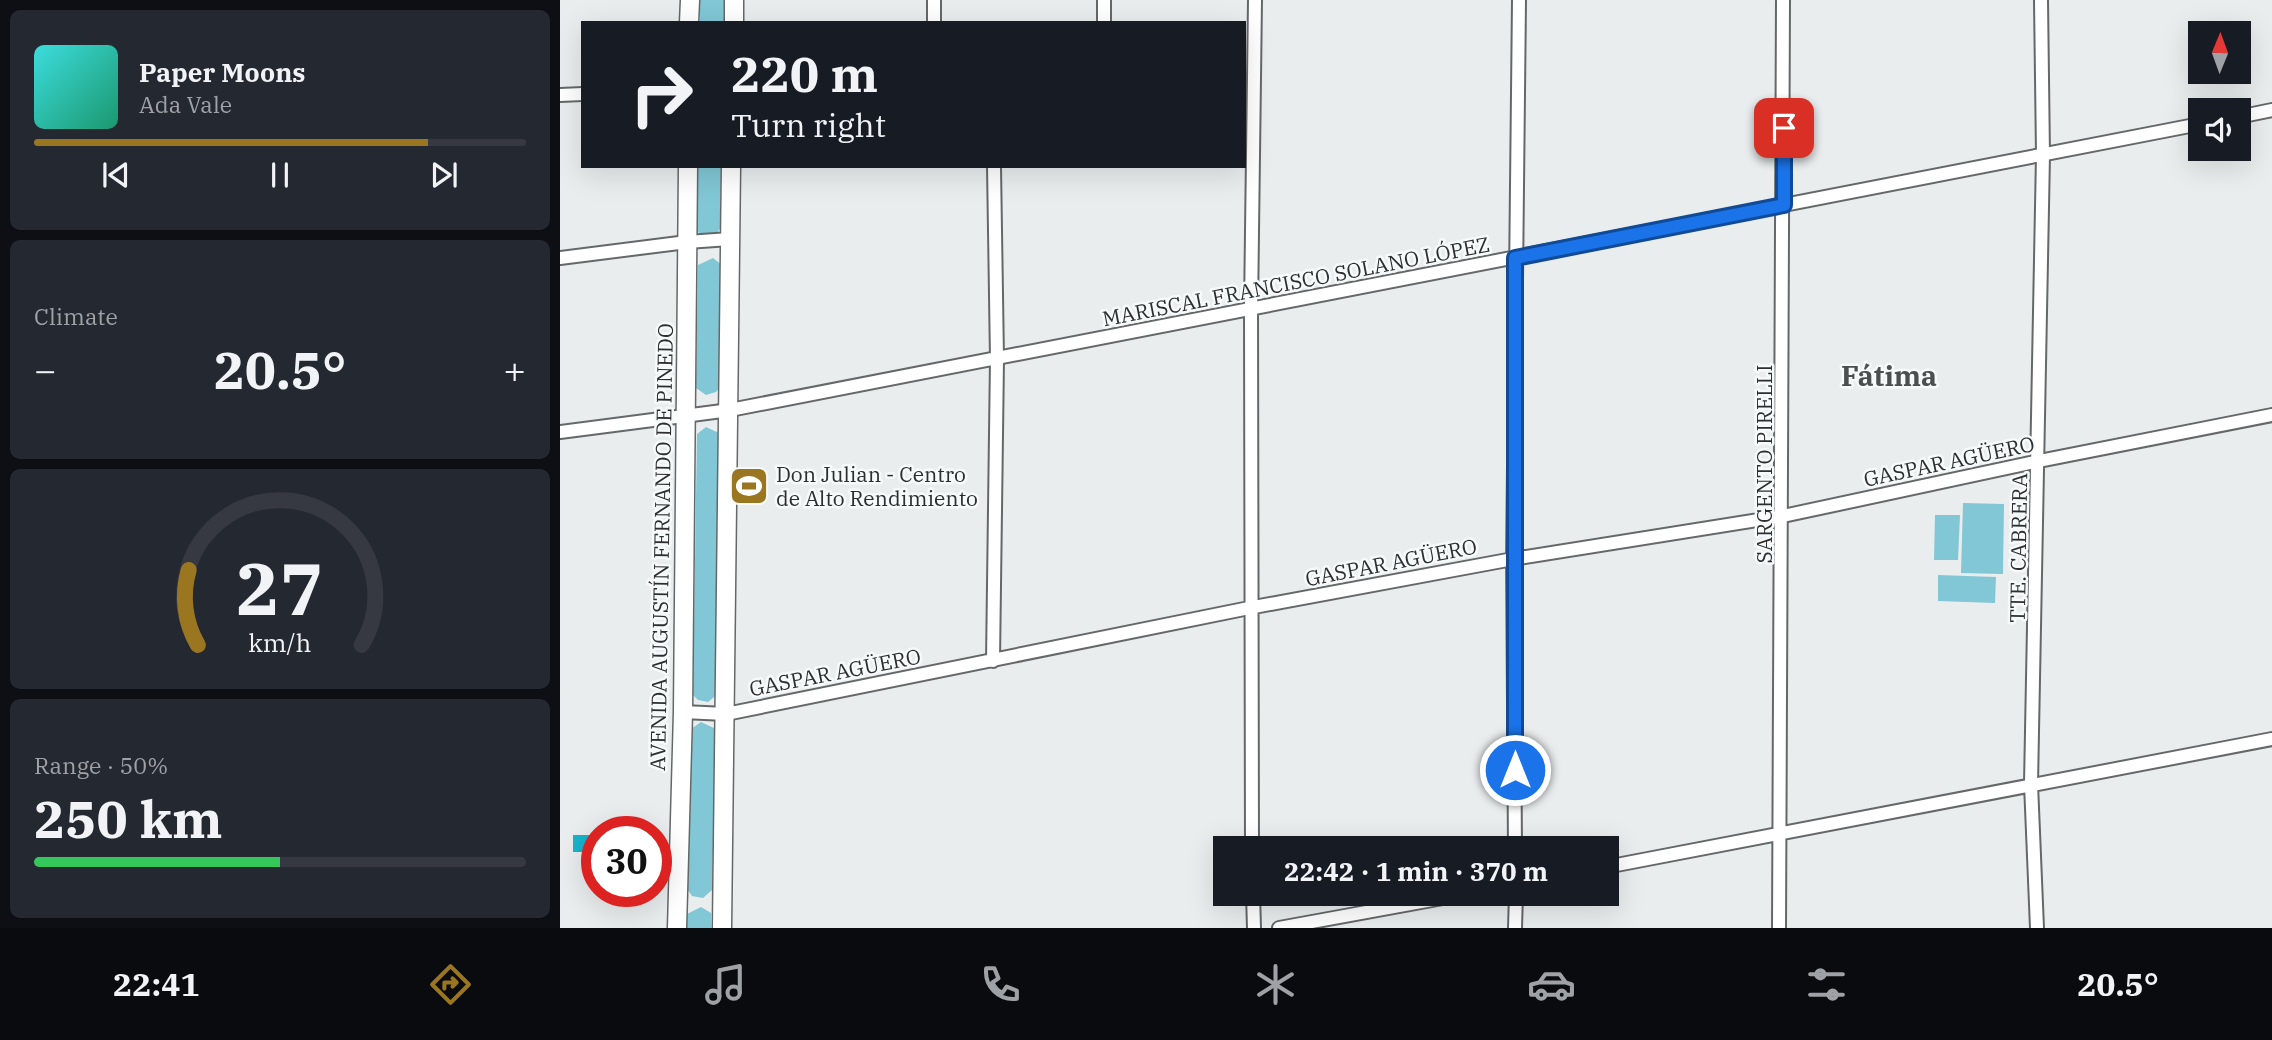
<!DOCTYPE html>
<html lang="en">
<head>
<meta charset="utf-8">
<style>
  :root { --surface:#171b24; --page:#242831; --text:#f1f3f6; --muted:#9ea1a6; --line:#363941; --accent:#9a7621 }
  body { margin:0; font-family:"IBM Plex Serif",serif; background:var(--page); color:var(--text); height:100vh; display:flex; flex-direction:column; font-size:26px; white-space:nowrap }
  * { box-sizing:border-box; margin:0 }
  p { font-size:23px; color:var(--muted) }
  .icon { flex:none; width:38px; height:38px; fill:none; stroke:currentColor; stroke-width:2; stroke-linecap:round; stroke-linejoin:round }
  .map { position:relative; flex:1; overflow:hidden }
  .side { display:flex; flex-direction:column; gap:10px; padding:10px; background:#0d0f14; width:560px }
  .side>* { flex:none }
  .banner { position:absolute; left:21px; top:21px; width:665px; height:147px; border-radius:0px; box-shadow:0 7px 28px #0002; background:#171b24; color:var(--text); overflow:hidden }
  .needle { width:46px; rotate:1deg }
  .fabs { position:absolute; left:1628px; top:21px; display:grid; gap:14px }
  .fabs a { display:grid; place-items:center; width:63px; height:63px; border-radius:0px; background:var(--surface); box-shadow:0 7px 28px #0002; font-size:35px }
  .speed { position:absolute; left:21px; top:816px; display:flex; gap:14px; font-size:35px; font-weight:700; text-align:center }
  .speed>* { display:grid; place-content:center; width:91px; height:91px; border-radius:50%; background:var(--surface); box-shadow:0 7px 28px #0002; line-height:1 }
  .speed .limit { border:10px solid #d22; background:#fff; color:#111 }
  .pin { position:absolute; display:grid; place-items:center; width:60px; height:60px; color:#fff; margin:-30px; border-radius:14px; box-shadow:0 4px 10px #0006 }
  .me { position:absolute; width:77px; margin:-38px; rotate:0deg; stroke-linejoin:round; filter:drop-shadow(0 0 5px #0008) }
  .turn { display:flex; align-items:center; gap:24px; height:147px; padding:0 35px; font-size:32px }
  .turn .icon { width:91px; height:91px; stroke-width:2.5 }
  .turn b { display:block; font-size:49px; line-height:60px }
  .big { font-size:52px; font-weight:700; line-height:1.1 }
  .side .tile { flex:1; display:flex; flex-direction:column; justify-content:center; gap:10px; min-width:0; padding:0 24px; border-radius:10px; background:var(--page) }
  .side .dial { align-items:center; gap:0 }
  .dial svg { height:182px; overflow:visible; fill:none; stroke:var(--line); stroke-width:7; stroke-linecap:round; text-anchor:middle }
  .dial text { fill:var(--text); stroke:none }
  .song { display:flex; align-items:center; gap:21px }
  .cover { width:84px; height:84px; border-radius:10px; background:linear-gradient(135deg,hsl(180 70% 55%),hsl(160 70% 35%)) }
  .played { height:7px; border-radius:4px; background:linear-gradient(90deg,var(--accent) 80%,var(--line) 80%) }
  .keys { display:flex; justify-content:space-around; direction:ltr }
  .heat { display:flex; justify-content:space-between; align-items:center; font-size:38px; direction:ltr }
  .charge { height:10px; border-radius:5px; background:linear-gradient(90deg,#34c759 50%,var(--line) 0) }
  .trip { position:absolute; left:653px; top:836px; width:406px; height:70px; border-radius:0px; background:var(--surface); box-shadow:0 7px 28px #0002; font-weight:700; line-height:70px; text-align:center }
  .menu { display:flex; height:112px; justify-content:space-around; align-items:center; background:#090b0e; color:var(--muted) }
  .menu .icon { width:49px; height:49px }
  .menu .selected { color:var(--accent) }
  .menu b { font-size:32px; color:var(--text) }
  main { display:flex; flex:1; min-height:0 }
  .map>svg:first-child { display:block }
</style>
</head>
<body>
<main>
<section class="side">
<div class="tile">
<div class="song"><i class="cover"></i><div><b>Paper Moons</b><p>Ada Vale</p></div></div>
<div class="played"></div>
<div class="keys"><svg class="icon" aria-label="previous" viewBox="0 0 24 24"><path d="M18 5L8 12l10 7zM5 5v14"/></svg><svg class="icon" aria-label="pause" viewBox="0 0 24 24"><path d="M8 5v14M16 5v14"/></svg><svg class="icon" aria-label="next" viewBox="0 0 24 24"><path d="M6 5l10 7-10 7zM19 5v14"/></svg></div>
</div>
<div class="tile"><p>Climate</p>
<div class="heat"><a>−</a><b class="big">20.5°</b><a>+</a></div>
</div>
<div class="tile dial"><svg viewBox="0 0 100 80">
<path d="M14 69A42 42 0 1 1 86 69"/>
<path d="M14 69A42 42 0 0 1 10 36" stroke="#9a7621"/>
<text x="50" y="56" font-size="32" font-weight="700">27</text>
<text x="50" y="72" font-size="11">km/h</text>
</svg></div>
<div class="tile"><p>Range · 50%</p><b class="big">250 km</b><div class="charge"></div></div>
</section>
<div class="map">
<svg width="1712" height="928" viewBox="0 0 1712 928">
  <rect width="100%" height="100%" fill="#e9edee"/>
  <path fill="#81c7d5" d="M140,0H165V23H140Z
    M136,166H161L160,229L155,235L145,237L135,230Z
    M153,258L162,265L160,387L156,392L146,395L136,388L138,265Z
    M146,427L161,434L158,694L148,702L138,700L133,695L137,434Z
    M1403,503L1444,504L1443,574L1401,573Z
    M1375,515H1400L1398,560H1374Z
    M1378,575L1436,577L1435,603L1378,601Z
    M141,722L156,729L152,890L143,898L132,896L128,890L131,729Z
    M141,907L151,913V928H127V914Z"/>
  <path fill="#16b4cc" d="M13,835H37V852H13Z"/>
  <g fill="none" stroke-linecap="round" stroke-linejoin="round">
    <g stroke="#656869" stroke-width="16">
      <path id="street" d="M374,0V23
        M544,23V0
        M0,95L23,94
        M1678,117L1712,110
        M0,258L127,242L170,239
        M0,432L170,410L1640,124
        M433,661L437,359L434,166
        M123,712L166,714L694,607L953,559L1223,516L1479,461L1712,415
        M692,849L691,309L695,0
        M955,849L953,559L959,0
        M1046,867L1712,739
        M693,894L694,928
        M719,928L905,894
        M955,928L956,894
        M1219,928L1223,0
        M1477,928L1471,784L1483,155L1481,0"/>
    </g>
    <g stroke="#656869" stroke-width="21">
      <path id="secondary" d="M129,23L130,0
        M174,23V0
        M117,928L123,712L128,166
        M162,928L171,166"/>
    </g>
    <use href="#street" stroke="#fff" stroke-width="12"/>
    <use href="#secondary" stroke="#fff" stroke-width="18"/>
  </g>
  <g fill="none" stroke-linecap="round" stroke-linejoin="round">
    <g stroke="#114b97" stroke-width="18">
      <path id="route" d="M955,770V258L1224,205V128"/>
    </g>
    <use href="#route" stroke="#1a73e8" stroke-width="12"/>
  </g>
  <defs>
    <g id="stadium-square" transform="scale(2.0125)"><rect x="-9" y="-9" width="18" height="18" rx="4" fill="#9a7621" stroke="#f6fafb"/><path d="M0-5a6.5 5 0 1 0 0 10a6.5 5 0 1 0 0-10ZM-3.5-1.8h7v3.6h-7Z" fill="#fff"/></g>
  </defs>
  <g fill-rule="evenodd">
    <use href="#stadium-square" x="189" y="486"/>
  </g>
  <g text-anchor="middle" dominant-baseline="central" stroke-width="5" stroke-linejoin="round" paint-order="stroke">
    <g font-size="21" fill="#2d2e2f" stroke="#f6fafb">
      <text transform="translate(736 281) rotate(-11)">MARISCAL FRANCISCO SOLANO LÓPEZ</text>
      <text transform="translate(1389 461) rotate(-12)">GASPAR AGÜERO</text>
      <text transform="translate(1204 464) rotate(-90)">SARGENTO PIRELLI</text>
      <text transform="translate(101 547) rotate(-89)">AVENIDA AUGUSTÍN FERNANDO DE PINEDO</text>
      <text transform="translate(1458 548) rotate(-89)">TTE. CABRERA</text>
      <text transform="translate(831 562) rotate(-11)">GASPAR AGÜERO</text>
      <text transform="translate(275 672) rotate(-11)">GASPAR AGÜERO</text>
    </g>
    <g font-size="21" fill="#2d2e2f" stroke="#f6fafb" text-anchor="start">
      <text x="216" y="474">Don Julian - Centro<tspan x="216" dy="24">de Alto Rendimiento</tspan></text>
    </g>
    <g font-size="28" font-weight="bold" fill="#4c4f50" stroke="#f6fafb">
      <text x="1329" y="375">Fátima</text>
    </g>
  </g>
</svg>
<div class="fabs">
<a><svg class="needle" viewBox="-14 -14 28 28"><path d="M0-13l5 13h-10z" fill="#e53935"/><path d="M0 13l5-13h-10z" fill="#9ea1a6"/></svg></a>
<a><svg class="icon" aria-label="sound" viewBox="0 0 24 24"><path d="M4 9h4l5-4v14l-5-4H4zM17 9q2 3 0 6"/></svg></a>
</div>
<div class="speed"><div class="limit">30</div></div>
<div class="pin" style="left:1224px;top:128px;background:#d93025"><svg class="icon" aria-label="arrive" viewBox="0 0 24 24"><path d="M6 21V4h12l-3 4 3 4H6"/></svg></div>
<svg class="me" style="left:955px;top:770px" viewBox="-20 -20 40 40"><circle r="17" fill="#1a73e8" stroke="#fff" stroke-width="3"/><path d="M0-11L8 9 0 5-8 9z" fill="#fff"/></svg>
<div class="trip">22:42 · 1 min · 370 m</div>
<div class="banner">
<div class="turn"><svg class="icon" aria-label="right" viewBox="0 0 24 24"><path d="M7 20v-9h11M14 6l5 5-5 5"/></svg><div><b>220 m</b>Turn right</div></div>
</div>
</div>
</main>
<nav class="menu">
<b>22:41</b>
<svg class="icon selected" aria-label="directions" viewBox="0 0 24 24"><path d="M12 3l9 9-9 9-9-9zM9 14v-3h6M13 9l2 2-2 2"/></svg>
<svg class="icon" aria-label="music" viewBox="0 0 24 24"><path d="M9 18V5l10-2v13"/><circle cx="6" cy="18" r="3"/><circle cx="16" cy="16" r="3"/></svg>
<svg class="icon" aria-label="phone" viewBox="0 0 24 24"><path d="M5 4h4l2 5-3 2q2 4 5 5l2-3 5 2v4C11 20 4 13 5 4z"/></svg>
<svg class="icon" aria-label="climate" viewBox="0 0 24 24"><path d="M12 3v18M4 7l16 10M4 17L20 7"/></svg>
<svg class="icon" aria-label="car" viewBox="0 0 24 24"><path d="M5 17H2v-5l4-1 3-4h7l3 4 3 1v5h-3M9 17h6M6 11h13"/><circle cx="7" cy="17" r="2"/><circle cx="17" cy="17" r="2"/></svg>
<svg class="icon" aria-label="filters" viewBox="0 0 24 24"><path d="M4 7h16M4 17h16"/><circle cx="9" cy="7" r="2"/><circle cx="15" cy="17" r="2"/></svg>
<b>20.5°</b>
</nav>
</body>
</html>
